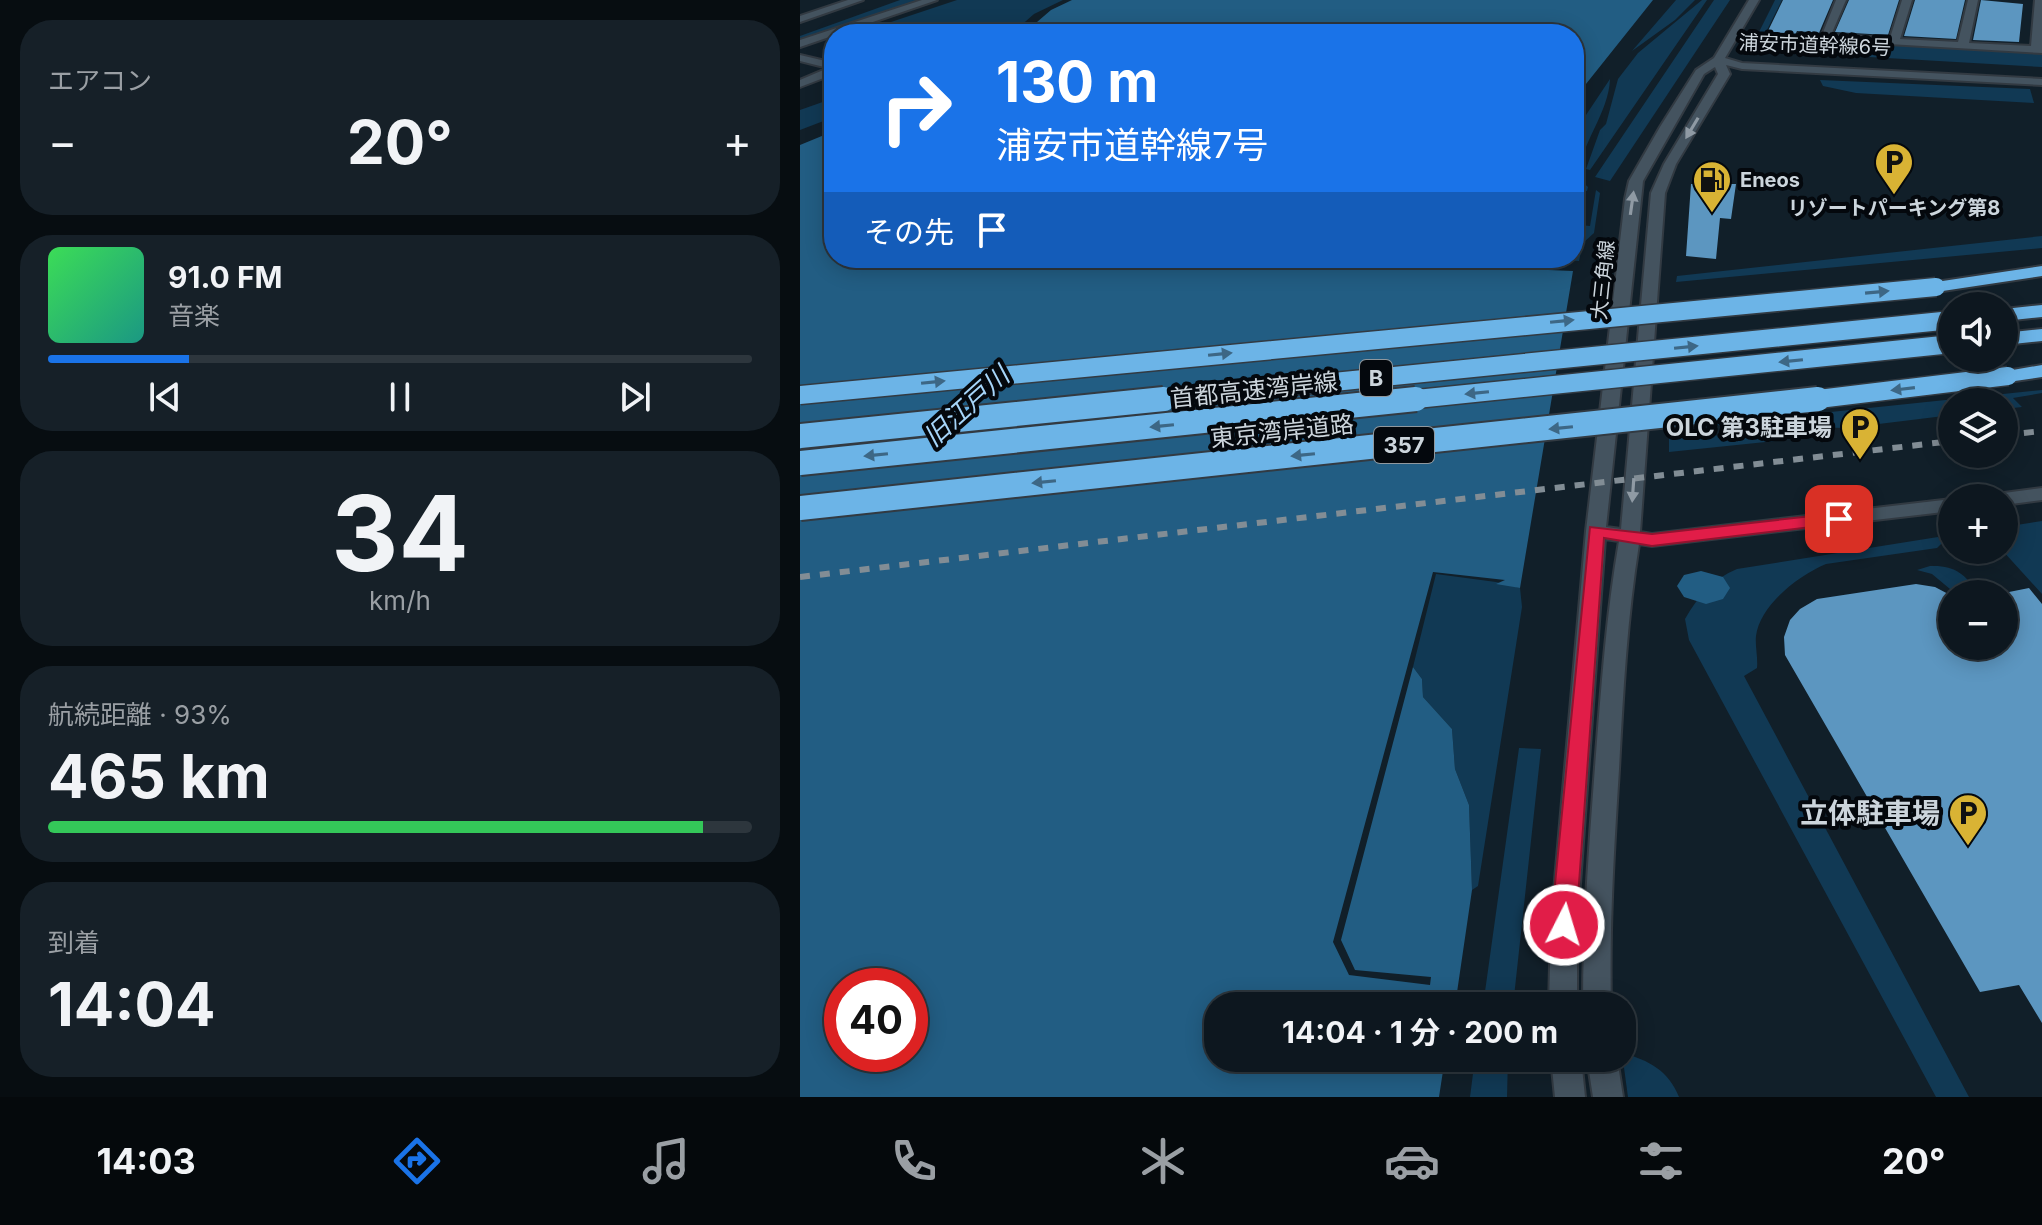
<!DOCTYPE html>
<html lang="ja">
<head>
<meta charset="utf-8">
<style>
  :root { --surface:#0d171f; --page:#162028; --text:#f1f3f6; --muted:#9a9fa4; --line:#2d363d; --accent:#1a73e8 }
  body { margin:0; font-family:Inter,"Noto Sans JP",sans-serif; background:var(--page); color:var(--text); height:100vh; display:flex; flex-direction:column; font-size:30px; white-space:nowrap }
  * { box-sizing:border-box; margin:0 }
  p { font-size:26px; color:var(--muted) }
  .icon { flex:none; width:44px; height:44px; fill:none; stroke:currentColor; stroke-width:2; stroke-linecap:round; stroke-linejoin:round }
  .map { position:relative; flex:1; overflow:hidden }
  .panel { display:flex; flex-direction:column; gap:20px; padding:20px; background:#070d11; width:800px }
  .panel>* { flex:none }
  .guide { position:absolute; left:24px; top:24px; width:760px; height:244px; border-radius:32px; box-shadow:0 4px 20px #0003,0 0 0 2px var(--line); background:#1a73e8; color:#fff; overflow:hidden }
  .fabs { position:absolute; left:1138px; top:292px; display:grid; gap:16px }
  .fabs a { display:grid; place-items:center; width:80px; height:80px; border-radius:50%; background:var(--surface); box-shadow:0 4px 20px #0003,0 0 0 2px var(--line); font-size:40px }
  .speed { position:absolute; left:24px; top:968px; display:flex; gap:16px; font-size:40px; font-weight:700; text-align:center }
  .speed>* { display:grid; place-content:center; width:104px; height:104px; border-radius:50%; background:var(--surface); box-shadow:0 4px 20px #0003,0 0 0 2px var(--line); line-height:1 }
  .speed .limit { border:12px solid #d22; background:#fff; color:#111 }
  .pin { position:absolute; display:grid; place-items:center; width:68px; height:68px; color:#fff; margin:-34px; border-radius:16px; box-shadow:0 4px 12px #0006 }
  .me { position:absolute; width:88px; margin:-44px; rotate:5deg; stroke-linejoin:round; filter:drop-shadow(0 0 6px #0008) }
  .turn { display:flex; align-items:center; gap:28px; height:168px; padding:0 40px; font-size:36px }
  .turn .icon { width:104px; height:104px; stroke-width:2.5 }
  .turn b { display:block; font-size:56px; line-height:68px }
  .then { display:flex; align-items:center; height:76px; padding:0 40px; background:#0003; gap:16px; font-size:30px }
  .big { font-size:60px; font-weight:700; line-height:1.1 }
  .panel .tile { flex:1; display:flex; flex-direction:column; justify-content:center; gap:12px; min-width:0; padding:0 28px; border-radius:32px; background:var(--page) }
  .panel .dial { align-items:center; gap:0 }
  .dial b { font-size:104px; line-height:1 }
  .song { display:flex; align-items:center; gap:24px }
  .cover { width:96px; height:96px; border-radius:12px; background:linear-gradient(135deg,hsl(130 70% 55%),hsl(170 70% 35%)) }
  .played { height:8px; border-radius:4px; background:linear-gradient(90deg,var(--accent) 20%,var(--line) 20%) }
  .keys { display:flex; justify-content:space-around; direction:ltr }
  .heat { display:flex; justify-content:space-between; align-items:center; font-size:44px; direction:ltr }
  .charge { height:12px; border-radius:6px; background:linear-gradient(90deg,#34c759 93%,var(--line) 0) }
  .trip { position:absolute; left:404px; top:992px; width:432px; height:80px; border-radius:32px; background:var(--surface); box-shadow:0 4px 20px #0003,0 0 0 2px var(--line); font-weight:700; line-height:80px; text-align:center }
  .menu { display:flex; height:128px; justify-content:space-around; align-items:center; background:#05090c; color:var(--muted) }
  .menu .icon { width:56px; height:56px }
  .menu .selected { color:var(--accent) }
  .menu b { font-size:36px; color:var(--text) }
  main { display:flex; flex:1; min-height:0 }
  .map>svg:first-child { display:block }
</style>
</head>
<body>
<main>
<section class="panel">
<div class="tile"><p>エアコン</p>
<div class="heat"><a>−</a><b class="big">20°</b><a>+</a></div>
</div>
<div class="tile">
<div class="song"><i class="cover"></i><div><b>91.0 FM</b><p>音楽</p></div></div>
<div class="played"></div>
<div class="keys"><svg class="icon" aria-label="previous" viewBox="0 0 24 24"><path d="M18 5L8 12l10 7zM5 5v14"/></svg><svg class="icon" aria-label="pause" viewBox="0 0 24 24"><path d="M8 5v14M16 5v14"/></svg><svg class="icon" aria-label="next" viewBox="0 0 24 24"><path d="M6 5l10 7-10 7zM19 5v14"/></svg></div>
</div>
<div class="tile dial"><b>34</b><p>km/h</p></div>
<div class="tile"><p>航続距離 · 93%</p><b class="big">465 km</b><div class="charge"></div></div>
<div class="tile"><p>到着</p><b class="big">14:04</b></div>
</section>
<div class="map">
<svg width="1242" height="1097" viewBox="0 0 1242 1097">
  <rect width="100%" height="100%" fill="#111f29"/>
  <path fill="#113954" d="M100,0H123L0,40V36Z
    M157,0H263L234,14L211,34H55Z
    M876,0H895L875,20L832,51Z
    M902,0H907L790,170L786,169L800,130L806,124L818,79L838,53Z
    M914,0H930L810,181L795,177Z
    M975,0H982L960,44L1011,47L1017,40L1242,52V67L950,50Z
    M810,79C809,113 780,144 778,178L788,187L787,191L774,190V133Z
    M1020,80L1230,89L1234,103L1056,93L1023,86Z
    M34,98V117L0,130V110Z
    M796,190L800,193L794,233L783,243L779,261L747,259L774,258V202H786L780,225L790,226Z
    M1242,236V248L876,282L877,276Z
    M1242,390V393L1213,398L1222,407L1204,409V402H1152V415L1046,428L905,425Z
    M874,433H893L895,436L981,434L985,440L869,452V434Z
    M1242,521V594L1202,550L1204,527Z
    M1138,537L1142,543L1137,548L1026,564C999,575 960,605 956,636C955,646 958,657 957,668L944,676L1169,1097H1136L889,640L885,619C898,596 913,579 937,569Z
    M1130,566C1155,565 1165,574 1179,594H1156L1132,574L1117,570Z
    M636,574L696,582L720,588L722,607L678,886L672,890L669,805L655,769L652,729L623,697L622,679L613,667Z
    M719,748L741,749L713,1006H683Z
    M822,1053C849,1060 869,1071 879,1097H828Z
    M675,1058H708L707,1097H670Z"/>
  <path fill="#225d83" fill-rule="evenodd" d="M272,0H853L774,99V34H223L251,10Z
    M34,131V258H699L697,263L701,268L773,271L720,588L696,584L705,580L633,572L533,942L549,975L630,985L631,977L555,970L541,940L613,667L622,679L623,697L652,729L655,769L669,805L672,890L655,1006H418V1058H645L639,1097H0V145ZM42,986H110V1054H42Z"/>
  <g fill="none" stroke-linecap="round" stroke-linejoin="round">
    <path fill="#225d83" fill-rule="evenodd" d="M901,571L923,577L930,588L923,599L906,604L884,597L877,586L884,575Z"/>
  </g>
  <path fill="#5c96c0" d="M983,0H1033L1019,33L997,31L993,39L969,36L970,33H967Z
    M1049,0H1099L1088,35L1035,32Z
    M1115,0H1165L1156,39L1104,36Z
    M1181,0L1223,4L1219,42L1173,40Z
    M891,184H936L931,219L920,218L916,259L886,256Z
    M1116,584L1135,587L1152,596V646H1204V593L1229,588L1242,604V1023L1219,985L1180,992L985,655L984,637L990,620L1000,609L1017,599Z"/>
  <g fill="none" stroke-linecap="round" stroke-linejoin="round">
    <g stroke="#323a42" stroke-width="4">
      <path id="street" d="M1036,0H1046L1031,35L1090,38L1102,0H1112L1100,39L1158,42L1168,0H1178L1169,43L1231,46L1235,0H1242V53L1020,40Z"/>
    </g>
    <g stroke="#323a42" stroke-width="4">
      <path id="secondary" d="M48,0H63L0,22V16Z
        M122,0H137L0,47V40Z
        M949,0H959L925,58L942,63L1242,79V85L942,69L926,65L930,74L876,164L865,193L840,532L852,534L1152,499V511L852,546L839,544C827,619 823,693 819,769C814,848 809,926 811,1006H783C783,926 789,847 795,767C801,691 806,616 819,541L805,539L777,925V1006H749L751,925L786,531L825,199L829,181L860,127L896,70L914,58ZM915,67L918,74L864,164L851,193L821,529L806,527L843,181L904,74Z
        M0,55L34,63V74L0,87V80L28,68L0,61Z
        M1242,488V500L1204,505V498H1195L1204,493Z
        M751,1058H781L785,1097H755Z
        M787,1058H817L823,1097H793Z"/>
    </g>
    <g stroke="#323a42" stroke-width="4">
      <path id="highway" d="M1242,266V276L1136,292L1127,287L1136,282Z
        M1242,305V317L1204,321V309Z
        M1242,329V341L1204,345V333Z
        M1242,365V377L1208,382L1198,376L1201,372Z"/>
    </g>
    <use href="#street" fill="#44535f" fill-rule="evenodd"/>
    <use href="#secondary" fill="#44535f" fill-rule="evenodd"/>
    <use href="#highway" fill="#6cb4e7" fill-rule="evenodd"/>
    <path stroke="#828d95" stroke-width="6" stroke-dasharray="10 10" stroke-linecap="butt" d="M1204,435L1242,431
      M0,577L1152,441"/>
    <g stroke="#323a42" stroke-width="21" stroke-linecap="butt">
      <path id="highway-bridge-far1" d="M0,395L1136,287
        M344,401L1152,320
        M597,401L1152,344
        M1002,401L1208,376"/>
    </g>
    <g stroke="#323a42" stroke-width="28" stroke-linecap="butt">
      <path id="highway-bridge" d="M0,436L364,399
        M0,463L616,399
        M0,508L1018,399"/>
    </g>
    <use href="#highway-bridge-far1" stroke="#6cb4e7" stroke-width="18"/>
    <use href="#highway-bridge" stroke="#6cb4e7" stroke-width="24"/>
  </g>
  <defs><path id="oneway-solid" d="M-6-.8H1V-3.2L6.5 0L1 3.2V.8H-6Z" transform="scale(2)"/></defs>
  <g fill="#8f9aa4">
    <use href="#oneway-solid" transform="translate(892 128) rotate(121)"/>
    <use href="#oneway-solid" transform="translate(832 203) rotate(-82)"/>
    <use href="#oneway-solid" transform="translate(833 490) rotate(94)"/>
  </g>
  <g fill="#3d6785">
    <use href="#oneway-solid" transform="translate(1077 292) rotate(-5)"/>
    <use href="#oneway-solid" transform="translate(762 321) rotate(-6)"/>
    <use href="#oneway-solid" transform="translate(886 347) rotate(-6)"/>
    <use href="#oneway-solid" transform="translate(420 354) rotate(-6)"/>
    <use href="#oneway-solid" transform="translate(991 361) rotate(174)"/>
    <use href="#oneway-solid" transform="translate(133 382) rotate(-6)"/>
    <use href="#oneway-solid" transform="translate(1103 389) rotate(173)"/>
    <use href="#oneway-solid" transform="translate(677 393) rotate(174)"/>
    <use href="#oneway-solid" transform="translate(362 426) rotate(174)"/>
    <use href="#oneway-solid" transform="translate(761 428) rotate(174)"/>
    <use href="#oneway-solid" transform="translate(76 455) rotate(174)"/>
    <use href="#oneway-solid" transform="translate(503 455) rotate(174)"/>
    <use href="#oneway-solid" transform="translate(244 482) rotate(174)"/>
  </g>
  <path fill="#e11d48" stroke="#92132f" stroke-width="2" d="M1039,513L1045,515L1047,519L1045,523L852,546L804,538L776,925L772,933L764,936L755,933L751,925L790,527L852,534Z"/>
  <defs>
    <g id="parking-pin" transform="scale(2)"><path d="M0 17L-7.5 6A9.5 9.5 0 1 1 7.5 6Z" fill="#d9b334" stroke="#04080d"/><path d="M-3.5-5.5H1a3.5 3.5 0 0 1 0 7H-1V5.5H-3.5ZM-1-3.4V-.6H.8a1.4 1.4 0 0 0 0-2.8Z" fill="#111"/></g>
    <g id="fuel-pin" transform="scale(2)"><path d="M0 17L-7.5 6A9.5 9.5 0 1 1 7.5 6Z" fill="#d9b334" stroke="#04080d"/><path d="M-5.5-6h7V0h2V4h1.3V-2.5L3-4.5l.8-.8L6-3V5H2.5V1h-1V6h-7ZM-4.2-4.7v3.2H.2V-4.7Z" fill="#111"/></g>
  </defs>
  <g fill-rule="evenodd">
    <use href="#parking-pin" x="1094" y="162"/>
    <use href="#fuel-pin" x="912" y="180"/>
    <use href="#parking-pin" x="1060" y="427"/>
    <use href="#parking-pin" x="1168" y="813"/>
  </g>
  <g text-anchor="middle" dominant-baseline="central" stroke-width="8" stroke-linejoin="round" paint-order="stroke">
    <g font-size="20" fill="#ccd5dc" stroke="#04080d">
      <text transform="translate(1015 45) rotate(2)">浦安市道幹線6号</text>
      <text transform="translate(803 280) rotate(-84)">大三角線</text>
    </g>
    <g font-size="20" font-weight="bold" fill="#ccd5dc" stroke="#04080d" text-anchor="start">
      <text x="940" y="180">Eneos</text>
      <text x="1094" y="208" text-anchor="middle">リゾートパーキング第8</text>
    </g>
    <g fill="#04080d" stroke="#90989e" stroke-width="2">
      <rect x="560" y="360" width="32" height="36" rx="6"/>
      <rect x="574" y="427" width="60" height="36" rx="6"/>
    </g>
    <g font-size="22" font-weight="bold" fill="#ccd5dc">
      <text x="576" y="378">B</text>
      <text x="604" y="445">357</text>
    </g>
    <g font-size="24" fill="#ccd5dc" stroke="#04080d">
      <text transform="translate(454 390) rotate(-6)">首都高速湾岸線</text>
      <text transform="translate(482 431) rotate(-6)">東京湾岸道路</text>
    </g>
    <g font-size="24" font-weight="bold" fill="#ccd5dc" stroke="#04080d" text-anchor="end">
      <text x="1032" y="427">OLC 第3駐車場</text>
    </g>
    <g font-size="26" font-style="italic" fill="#a6d5f9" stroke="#04080d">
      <text transform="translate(166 406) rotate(-42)">旧江戸川</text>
    </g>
    <g font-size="28" font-weight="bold" fill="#ccd5dc" stroke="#04080d" text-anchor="end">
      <text x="1140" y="813">立体駐車場</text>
    </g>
  </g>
</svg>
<div class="fabs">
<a><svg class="icon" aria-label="sound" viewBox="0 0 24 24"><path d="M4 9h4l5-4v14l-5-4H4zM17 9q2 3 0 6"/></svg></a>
<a><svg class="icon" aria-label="layers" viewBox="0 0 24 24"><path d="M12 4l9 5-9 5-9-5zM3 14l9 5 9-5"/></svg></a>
<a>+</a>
<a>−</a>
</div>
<div class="speed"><div class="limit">40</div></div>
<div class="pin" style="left:1039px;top:519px;background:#d93025"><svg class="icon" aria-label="arrive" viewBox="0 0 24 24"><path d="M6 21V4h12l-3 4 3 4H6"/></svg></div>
<svg class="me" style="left:764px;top:925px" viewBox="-20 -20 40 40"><circle r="17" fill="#e11d48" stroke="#fff" stroke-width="3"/><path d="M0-11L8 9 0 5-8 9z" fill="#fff"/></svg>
<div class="trip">14:04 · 1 分 · 200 m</div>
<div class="guide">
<div class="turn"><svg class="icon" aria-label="right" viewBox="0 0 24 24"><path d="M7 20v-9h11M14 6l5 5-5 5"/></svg><div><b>130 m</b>浦安市道幹線7号</div></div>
<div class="then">その先<svg class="icon" aria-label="arrive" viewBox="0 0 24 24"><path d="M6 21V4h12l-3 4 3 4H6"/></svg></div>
</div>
</div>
</main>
<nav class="menu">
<b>14:03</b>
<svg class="icon selected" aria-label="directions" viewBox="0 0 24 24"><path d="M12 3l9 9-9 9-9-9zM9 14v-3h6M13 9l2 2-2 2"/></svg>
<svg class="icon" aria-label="music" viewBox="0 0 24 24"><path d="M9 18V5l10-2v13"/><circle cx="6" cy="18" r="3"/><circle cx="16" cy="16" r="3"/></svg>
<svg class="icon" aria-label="phone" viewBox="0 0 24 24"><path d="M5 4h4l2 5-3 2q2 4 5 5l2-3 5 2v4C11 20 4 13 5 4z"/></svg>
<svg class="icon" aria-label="climate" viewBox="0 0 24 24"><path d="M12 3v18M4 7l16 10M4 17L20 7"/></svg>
<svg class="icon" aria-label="car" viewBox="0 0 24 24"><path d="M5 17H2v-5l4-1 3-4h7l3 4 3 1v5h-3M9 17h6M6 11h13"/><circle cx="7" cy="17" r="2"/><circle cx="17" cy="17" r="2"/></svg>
<svg class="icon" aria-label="filters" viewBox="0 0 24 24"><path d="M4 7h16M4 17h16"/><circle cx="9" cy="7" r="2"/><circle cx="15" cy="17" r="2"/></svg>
<b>20°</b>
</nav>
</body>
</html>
